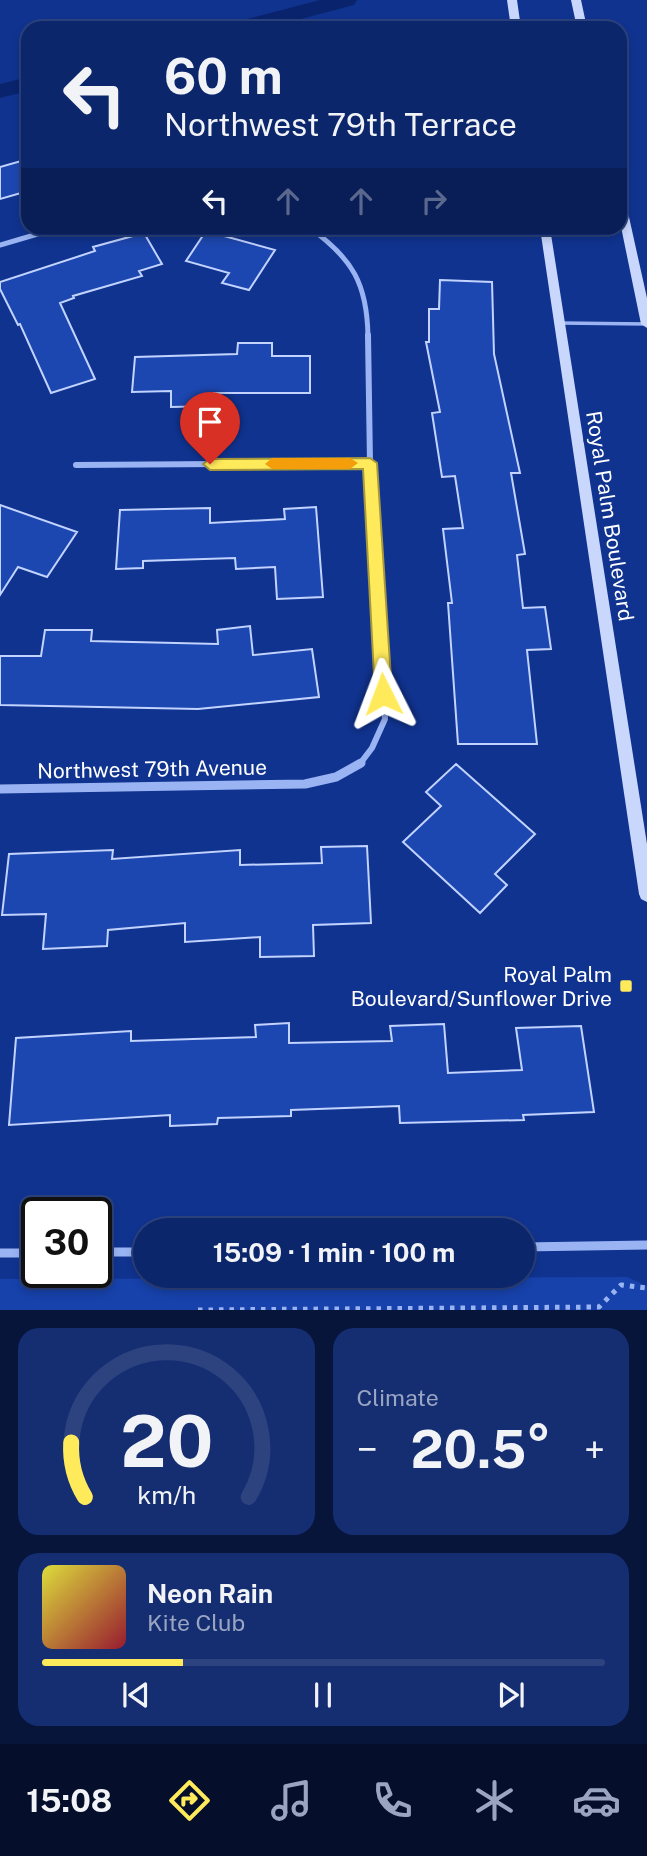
<!DOCTYPE html>
<html lang="en">
<head>
<meta charset="utf-8">
<style>
  :root { --surface:#0c266c; --page:#152e72; --text:#f1f3f6; --muted:#9aa5c2; --line:#2c437f; --accent:#ffea5c }
  body { margin:0; font-family:"Public Sans",sans-serif; background:var(--page); color:var(--text); height:100vh; display:flex; flex-direction:column; font-size:26px; white-space:nowrap }
  * { box-sizing:border-box; margin:0 }
  p { font-size:23px; color:var(--muted) }
  .icon { flex:none; width:38px; height:38px; fill:none; stroke:currentColor; stroke-width:2; stroke-linecap:round; stroke-linejoin:round }
  .map { position:relative; height:1310px; overflow:hidden }
  .sheet { display:flex; flex-direction:column; gap:18px; padding:18px; background:#07153b; flex:1 }
  .sheet>* { flex:none }
  .banner { position:absolute; left:21px; top:21px; width:606px; height:214px; border-radius:21px; box-shadow:0 4px 10px #0003,0 0 0 2px var(--line); background:#0c266c; color:var(--text); overflow:hidden }
  .speed { position:absolute; left:21px; top:1197px; display:flex; gap:14px; font-size:35px; font-weight:700; text-align:center }
  .speed>* { display:grid; place-content:center; width:91px; height:91px; border-radius:50%; background:var(--surface); box-shadow:0 4px 10px #0003,0 0 0 2px var(--line); line-height:1 }
  .speed .limit { border:4px solid #111; border-radius:10px; background:#fff; color:#111 }
  .pin { position:absolute; display:grid; place-items:center; width:60px; height:60px; color:#fff; margin:-72px -30px; border-radius:50% 50% 50% 0; rotate:-45deg; box-shadow:0 0 7px #0007 }
  .pin .icon { rotate:45deg }
  .me { position:absolute; width:77px; margin:-38px; rotate:357deg; stroke-linejoin:round; filter:drop-shadow(0 0 5px #0008) }
  .turn { display:flex; align-items:center; gap:24px; height:147px; padding:0 28px; font-size:32px }
  .turn .icon { width:91px; height:91px; stroke-width:2.5 }
  .turn b { display:block; font-size:49px; line-height:60px }
  .lanes { display:flex; align-items:center; height:66px; padding:0 28px; background:#0003; justify-content:center; gap:35px; direction:ltr }
  .lanes .off { opacity:.35 }
  .big { font-size:52px; font-weight:700; line-height:1.1 }
  .sheet .widget { flex:1; display:flex; flex-direction:column; justify-content:center; gap:10px; min-width:0; padding:0 24px; border-radius:21px; background:var(--page) }
  .sheet .dial { align-items:center; gap:0 }
  .dial svg { height:182px; overflow:visible; fill:none; stroke:var(--line); stroke-width:7; stroke-linecap:round; text-anchor:middle }
  .dial text { fill:var(--text); stroke:none }
  .song { display:flex; align-items:center; gap:21px }
  .cover { width:84px; height:84px; border-radius:10px; background:linear-gradient(135deg,hsl(60 70% 55%),hsl(350 70% 35%)) }
  .played { height:7px; border-radius:4px; background:linear-gradient(90deg,var(--accent) 25%,var(--line) 25%) }
  .keys { display:flex; justify-content:space-around; direction:ltr }
  .heat { display:flex; justify-content:space-between; align-items:center; font-size:38px; direction:ltr }
  .sheet .tiles { flex:1; display:grid; gap:18px; grid-template-columns:1fr 1fr }
  .widget:last-child { grid-column:span 2 }
  .trip { position:absolute; left:133px; top:1218px; width:402px; height:70px; border-radius:35px; background:var(--surface); box-shadow:0 4px 10px #0003,0 0 0 2px var(--line); font-weight:700; line-height:70px; text-align:center }
  .menu { display:flex; height:112px; justify-content:space-around; align-items:center; background:#050f2b; color:var(--muted) }
  .menu .icon { width:49px; height:49px }
  .menu .on { color:var(--accent) }
  .menu b { font-size:32px; color:var(--text) }
  .map>svg:first-child { display:block }
</style>
</head>
<body>
<div class="map">
<svg width="647" height="1310" viewBox="0 0 647 1310">
  <rect width="100%" height="100%" fill="#103390"/>
  <path fill="#1742ab" d="M627,1277L647,1286V1310H0V1279Z"/>
  <g fill="none" stroke-linecap="round" stroke-linejoin="round">
    <path fill="#09246c" fill-rule="evenodd" d="M320,0H357L354,5L267,28H228L232,23Z
      M28,77V91L0,98V84Z"/>
  </g>
  <path fill="#1d47b0" stroke="#c1d3fe" stroke-width="2" d="M28,159V191L0,199V167Z
    M206,231L275,250L249,290L222,283L229,273L186,261Z
    M144,233L162,264L139,271L142,276L73,296L74,298L60,303L95,379L51,393L20,324L18,325L0,289V282L95,251L93,247Z
    M440,280L492,282L494,354L520,473H511L525,554L517,555L523,608L545,607L551,649L527,650L537,744H458L448,603H452L443,529L463,528L455,476L442,477L432,413L440,412L426,342H429V309H439Z
    M238,343H272V356H310V393H214V406L171,407V391L132,392L135,357L237,354Z
    M0,505L77,532L47,577L18,567L0,595Z
    M316,507L323,597L277,599L275,567L236,569L235,558L143,561V568L116,569L120,510L210,508V523L285,519L284,509Z
    M250,626L253,655L312,649L319,697L198,709L0,705V656H41L45,630H92L91,641L218,644L217,630Z
    M456,764L535,834L495,874L507,885L480,913L403,842L441,806L426,792Z
    M367,846L371,923L313,925L314,956L260,957V937L185,942V923L108,930L107,946L43,949L46,914L2,915L9,854L113,850L112,859L240,850V865L322,863L321,847Z
    M289,1023V1043L392,1041L390,1026L444,1024L448,1073L522,1070L516,1028L581,1026L594,1112L523,1115L524,1120L400,1123L399,1106L291,1110V1116L218,1118L217,1124L170,1126V1115L9,1125L16,1038L131,1031V1041L256,1037L255,1025Z"/>
  <g fill="none" stroke-linecap="round" stroke-linejoin="round">
    <path stroke="#9ab4f3" stroke-width="5" stroke-dasharray="4.5 6" stroke-linecap="butt" d="M198,1310L599,1307L621,1285L647,1288"/>
    <path stroke="#9ab4f3" stroke-width="3.5" d="M559,323L647,324"/>
    <path stroke="#9ab4f3" stroke-width="5" d="M310,228C353,259 367,284 368,336
      M0,245L58,228"/>
    <path stroke="#9ab4f3" stroke-width="6" d="M76,465L370,463
      M359,765L372,748L385,719L370,463L368,335"/>
    <path stroke="#9ab4f3" stroke-width="9" d="M0,789L305,784L336,777L361,763
      M523,1247L647,1245
      M96,1252H145
      M0,1253H37"/>
    <path fill="#c9d7fd" fill-rule="evenodd" d="M507,0H517L521,28H511Z
      M571,0H581L587,28H577Z
      M620,196L625,199L647,298V328L641,324L620,222Z
      M540,228H550L647,844V902L641,899L639,894Z"/>
  </g>
  <path fill="#ffea5c" stroke="#a6983c" stroke-width="2" d="M370,458L377,463L392,694L389,699H378L375,694L363,469L210,470L203,464L210,459Z"/>
  <path fill="#f59e0b" d="M272,458H350L358,463L350,469H272L265,464Z"/>
  <rect fill="#ffea5c" stroke="#103390" stroke-width="2.5" x="619" y="979" width="14" height="14" rx="3.5"/>
  <g text-anchor="middle" dominant-baseline="central" stroke-width="7" stroke-linejoin="round" paint-order="stroke">
    <g font-size="21" fill="#fff" stroke="#103390">
      <text transform="translate(610 516) rotate(81)">Royal Palm Boulevard</text>
      <text transform="translate(152 769) rotate(-1)">Northwest 79th Avenue</text>
    </g>
    <g font-size="21" fill="#fff" stroke="#103390" text-anchor="end">
      <text x="612" y="974">Royal Palm<tspan x="612" dy="24">Boulevard/Sunflower Drive</tspan></text>
    </g>
  </g>
</svg>
<div class="speed"><div class="limit">30</div></div>
<div class="pin" style="left:210px;top:464px;background:#d93025"><svg class="icon" aria-label="arrive" viewBox="0 0 24 24"><path d="M6 21V4h12l-3 4 3 4H6"/></svg></div>
<svg class="me" style="left:383px;top:694px" viewBox="-20 -20 40 40"><path d="M0-17L14 15 0 8-14 15z" fill="#ffea5c" stroke="#fff" stroke-width="4"/></svg>
<div class="trip">15:09 · 1 min · 100 m</div>
<div class="banner">
<div class="turn"><svg class="icon" aria-label="left" viewBox="0 0 24 24"><path d="M17 20v-9H6M10 6l-5 5 5 5"/></svg><div><b>60 m</b>Northwest 79th Terrace</div></div>
<div class="lanes"><svg class="icon" aria-label="left" viewBox="0 0 24 24"><path d="M17 20v-9H6M10 6l-5 5 5 5"/></svg><svg class="icon off" aria-label="ahead" viewBox="0 0 24 24"><path d="M12 20V5M6 11l6-6 6 6"/></svg><svg class="icon off" aria-label="ahead" viewBox="0 0 24 24"><path d="M12 20V5M6 11l6-6 6 6"/></svg><svg class="icon off" aria-label="right" viewBox="0 0 24 24"><path d="M7 20v-9h11M14 6l5 5-5 5"/></svg></div>
</div>
</div>
<section class="sheet">
<div class="tiles">
<div class="widget dial"><svg viewBox="0 0 100 80">
<path d="M14 69A42 42 0 1 1 86 69"/>
<path d="M14 69A42 42 0 0 1 8 45" stroke="#ffea5c"/>
<text x="50" y="56" font-size="32" font-weight="700">20</text>
<text x="50" y="72" font-size="11">km/h</text>
</svg></div>
<div class="widget"><p>Climate</p>
<div class="heat"><a>−</a><b class="big">20.5°</b><a>+</a></div>
</div>
<div class="widget">
<div class="song"><i class="cover"></i><div><b>Neon Rain</b><p>Kite Club</p></div></div>
<div class="played"></div>
<div class="keys"><svg class="icon" aria-label="previous" viewBox="0 0 24 24"><path d="M18 5L8 12l10 7zM5 5v14"/></svg><svg class="icon" aria-label="pause" viewBox="0 0 24 24"><path d="M8 5v14M16 5v14"/></svg><svg class="icon" aria-label="next" viewBox="0 0 24 24"><path d="M6 5l10 7-10 7zM19 5v14"/></svg></div>
</div>
</div>
</section>
<nav class="menu">
<b>15:08</b>
<svg class="icon on" aria-label="directions" viewBox="0 0 24 24"><path d="M12 3l9 9-9 9-9-9zM9 14v-3h6M13 9l2 2-2 2"/></svg>
<svg class="icon" aria-label="music" viewBox="0 0 24 24"><path d="M9 18V5l10-2v13"/><circle cx="6" cy="18" r="3"/><circle cx="16" cy="16" r="3"/></svg>
<svg class="icon" aria-label="phone" viewBox="0 0 24 24"><path d="M5 4h4l2 5-3 2q2 4 5 5l2-3 5 2v4C11 20 4 13 5 4z"/></svg>
<svg class="icon" aria-label="climate" viewBox="0 0 24 24"><path d="M12 3v18M4 7l16 10M4 17L20 7"/></svg>
<svg class="icon" aria-label="car" viewBox="0 0 24 24"><path d="M5 17H2v-5l4-1 3-4h7l3 4 3 1v5h-3M9 17h6M6 11h13"/><circle cx="7" cy="17" r="2"/><circle cx="17" cy="17" r="2"/></svg>
</nav>
</body>
</html>
